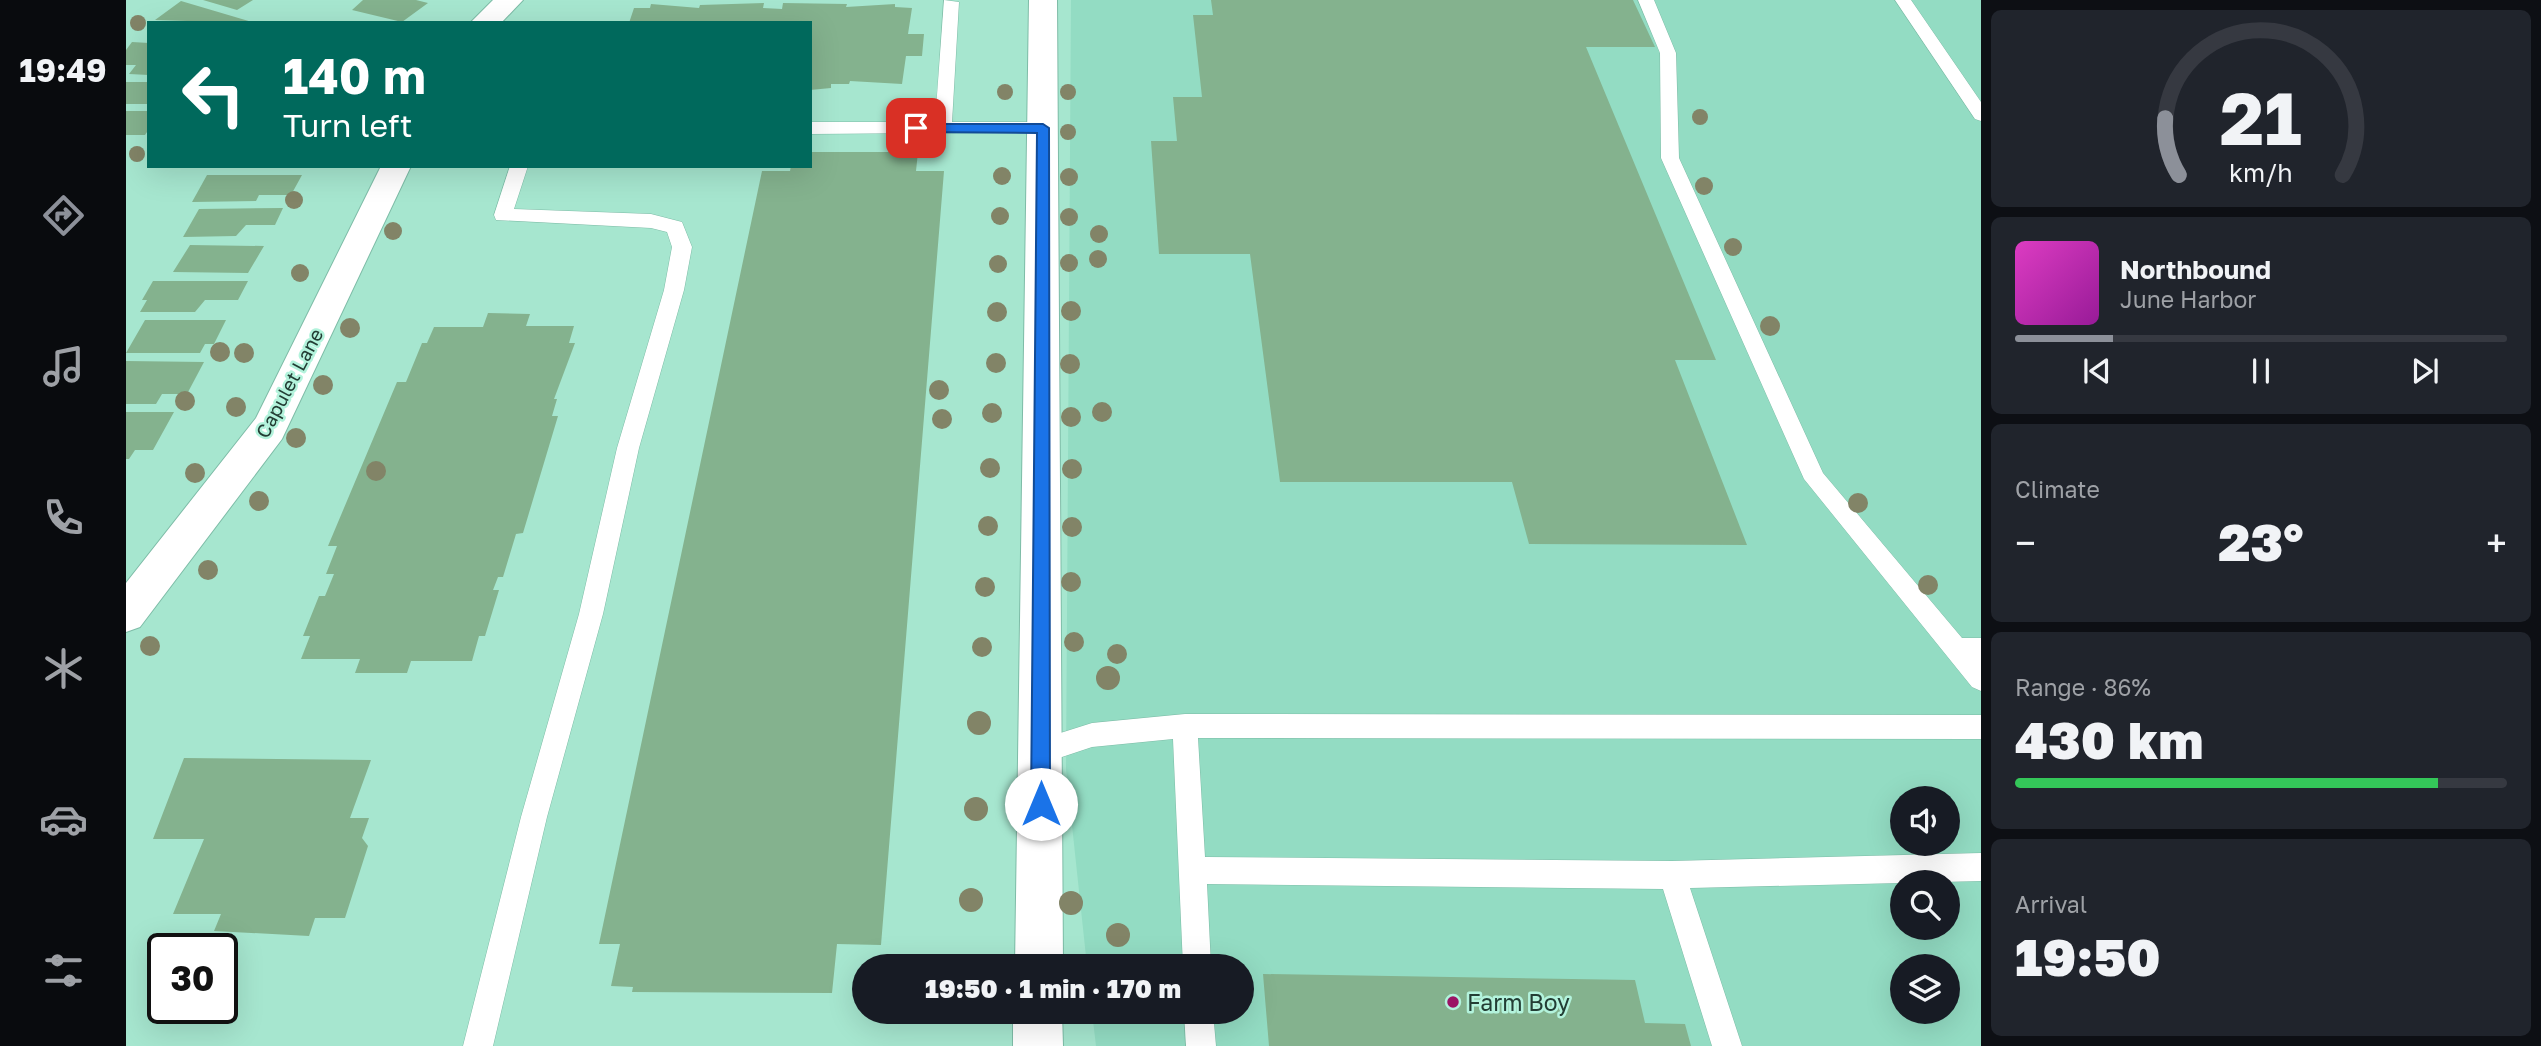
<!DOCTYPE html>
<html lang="en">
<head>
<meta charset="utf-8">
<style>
  :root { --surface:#171b24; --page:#20242c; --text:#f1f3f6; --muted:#9ea1a6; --line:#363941; --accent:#8c9099 }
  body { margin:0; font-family:"Golos Text",sans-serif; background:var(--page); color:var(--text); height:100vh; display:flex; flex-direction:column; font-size:26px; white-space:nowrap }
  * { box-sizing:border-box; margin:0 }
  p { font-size:23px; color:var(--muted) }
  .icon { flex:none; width:38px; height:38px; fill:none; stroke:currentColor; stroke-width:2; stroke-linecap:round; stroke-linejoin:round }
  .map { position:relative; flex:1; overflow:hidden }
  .sheet { display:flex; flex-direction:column; gap:10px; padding:10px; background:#0d0f14; width:560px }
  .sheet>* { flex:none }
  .hud { position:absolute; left:21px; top:21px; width:665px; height:147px; border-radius:0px; box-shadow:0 7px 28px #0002; background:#00695c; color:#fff; overflow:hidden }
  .controls { position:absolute; left:1764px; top:786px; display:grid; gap:14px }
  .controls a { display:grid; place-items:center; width:70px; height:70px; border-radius:50%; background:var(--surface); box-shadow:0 7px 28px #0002; font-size:35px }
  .speed { position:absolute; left:21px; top:933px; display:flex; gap:14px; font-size:35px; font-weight:700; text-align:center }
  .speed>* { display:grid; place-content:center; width:91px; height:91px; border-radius:50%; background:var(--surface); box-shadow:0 7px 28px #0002; line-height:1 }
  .speed .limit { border:4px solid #111; border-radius:10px; background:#fff; color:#111 }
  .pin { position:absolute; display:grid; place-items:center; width:60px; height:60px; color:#fff; margin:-30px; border-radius:14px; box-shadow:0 4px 10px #0006 }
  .me { position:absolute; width:77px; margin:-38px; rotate:0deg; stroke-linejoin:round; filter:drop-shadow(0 0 5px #0008) }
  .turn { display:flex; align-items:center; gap:24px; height:147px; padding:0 21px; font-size:32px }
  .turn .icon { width:91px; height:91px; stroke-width:2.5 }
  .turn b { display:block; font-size:49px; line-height:60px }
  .big { font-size:52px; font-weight:800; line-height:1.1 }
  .sheet .widget { flex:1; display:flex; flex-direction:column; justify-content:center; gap:10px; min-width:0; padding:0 24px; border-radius:10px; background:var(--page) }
  .sheet .dial { align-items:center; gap:0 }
  .dial svg { height:182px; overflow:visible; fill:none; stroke:var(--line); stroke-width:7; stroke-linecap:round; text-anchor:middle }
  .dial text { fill:var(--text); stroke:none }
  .song { display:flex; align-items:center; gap:21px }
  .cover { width:84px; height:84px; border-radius:10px; background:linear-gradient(135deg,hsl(310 70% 55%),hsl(300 70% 35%)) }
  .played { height:7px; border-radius:4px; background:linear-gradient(90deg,var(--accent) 20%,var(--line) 20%) }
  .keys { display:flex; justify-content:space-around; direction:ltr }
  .heat { display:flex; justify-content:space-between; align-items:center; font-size:38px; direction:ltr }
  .charge { height:10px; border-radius:5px; background:linear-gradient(90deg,#34c759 86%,var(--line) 0) }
  .trip { position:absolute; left:726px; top:954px; width:402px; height:70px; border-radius:35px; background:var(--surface); box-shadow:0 7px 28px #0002; font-weight:800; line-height:70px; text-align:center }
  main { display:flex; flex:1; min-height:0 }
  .dock { display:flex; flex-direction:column; width:126px; justify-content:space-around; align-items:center; background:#090b0e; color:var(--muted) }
  .dock .icon { width:49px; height:49px }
  .dock .on { color:var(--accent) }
  .dock b { font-size:32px; color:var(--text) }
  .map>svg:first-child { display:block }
</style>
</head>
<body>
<main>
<nav class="dock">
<b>19:49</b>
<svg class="icon on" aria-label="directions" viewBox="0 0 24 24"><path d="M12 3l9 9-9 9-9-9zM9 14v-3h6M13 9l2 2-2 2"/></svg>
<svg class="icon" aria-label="music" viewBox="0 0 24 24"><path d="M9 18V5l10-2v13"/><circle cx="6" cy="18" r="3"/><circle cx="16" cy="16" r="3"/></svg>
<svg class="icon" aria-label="phone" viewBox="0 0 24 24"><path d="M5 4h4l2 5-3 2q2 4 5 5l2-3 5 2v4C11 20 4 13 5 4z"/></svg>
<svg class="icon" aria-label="climate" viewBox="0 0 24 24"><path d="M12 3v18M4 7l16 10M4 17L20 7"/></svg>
<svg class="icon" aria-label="car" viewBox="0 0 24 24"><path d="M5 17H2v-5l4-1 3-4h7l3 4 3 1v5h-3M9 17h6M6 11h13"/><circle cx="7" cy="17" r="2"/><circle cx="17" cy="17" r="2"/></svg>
<svg class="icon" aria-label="filters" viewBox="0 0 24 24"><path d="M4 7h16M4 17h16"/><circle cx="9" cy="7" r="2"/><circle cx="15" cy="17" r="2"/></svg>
</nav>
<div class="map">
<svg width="1855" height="1046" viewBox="0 0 1855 1046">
  <rect width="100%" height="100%" fill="#a6e6cf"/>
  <path fill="#93dcc3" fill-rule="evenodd" d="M945,0H1855V1046H970L966,1012H1116V966H961L940,769ZM1776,798H1822V844H1776ZM1776,882H1822V928H1776ZM1776,966H1822V1012H1776Z"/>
  <path fill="#84b28e" d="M77,0H127L111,10Z
    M237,0H290L302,3L276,22L226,10Z
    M1085,0H1507L1529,47H1460L1590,360H1549L1621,545L1403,544L1386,482H1154L1124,254H1033L1025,141H1051L1047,97H1076L1067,15H1087Z
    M55,1L126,22V23L29,20Z
    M638,3L637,8L656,9L657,3L721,4L720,7L769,4V7L786,8L782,34H798L796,56H780L776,84L724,81L723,84H705V88L684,90V23H503L508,8H524L525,4L573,8L574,5Z
    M6,42L23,43V75L3,74L10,65H0V50Z
    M0,82H23V104H0Z
    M0,111H23V129L19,135H0Z
    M684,152H792L790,171H818L755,945L711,944L706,993L506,992L507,987L485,986L494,944H473L636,171H664L665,166H684Z
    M81,175H176L165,195H133L130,201L66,202Z
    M157,208L149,225H120L110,236L57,237L73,209Z
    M64,245L138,246L122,273L47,272Z
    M27,281H122L112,300H79L69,312H14L21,300H16Z
    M362,313L404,314L400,326H448L443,343H449L428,399H431L426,416H432L397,533L390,534L377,577H372L367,590H373L359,636H353L346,661H285L281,673H229L234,659H175L184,636H177L193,596H199L208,574H200L211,546H202L271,382H280L296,343H301L308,327H357Z
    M19,320H100L88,344H79L74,353H0Z
    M0,361L78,362L61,394H36L30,404H0Z
    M0,412H48L27,450H9L3,459H0Z
    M58,758L245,760L224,818H243L236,838L242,846L219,918H189L183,936L88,931L95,914H47L78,839H27Z
    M1137,974L1509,980L1519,1023L1559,1024L1565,1046H1143Z"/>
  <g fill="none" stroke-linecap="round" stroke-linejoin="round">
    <g stroke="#7ebca7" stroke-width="1">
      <path id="lane" d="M818,0L833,2L826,122H917L926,128L923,132L684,134V122H809Z
        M1512,0H1528L1550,53L1553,158L1697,473L1836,638H1855V691L1846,687L1678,479L1535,158L1534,53Z
        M1769,0H1785L1855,102V121L1849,119Z
        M384,166H402L388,209L525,214L556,222L566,247L558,290L513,448L477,614L421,817L367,1046H337L395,817L453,614L491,448L538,290L546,247L541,232L525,228L370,220L368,215Z
        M1059,714L1855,715V739L1072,738L1079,857L1546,861L1855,853V881L1564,888L1616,1046H1586L1537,889L1081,884L1085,966H1057L1047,739L966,747L915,764L906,760L902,751L906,742L966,723Z
        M1058,1012H1087L1090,1046H1060Z"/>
    </g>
    <g stroke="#7ebca7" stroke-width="2">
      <path id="street" d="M367,0H397L375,23H344Z
        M903,0H931L937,966H889Z
        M255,166H285L156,439L14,627L0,632V583L130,418Z
        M887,1012H936L937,1046H887Z"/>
    </g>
    <use href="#lane" fill="#fff" fill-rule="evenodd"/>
    <use href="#street" fill="#fff" fill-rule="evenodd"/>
  </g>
  <g fill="#828467">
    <circle cx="12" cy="23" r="8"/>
    <circle cx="879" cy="92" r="8"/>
    <circle cx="942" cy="92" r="8"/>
    <circle cx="1574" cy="117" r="8"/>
    <circle cx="942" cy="132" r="8"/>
    <circle cx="11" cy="154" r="8"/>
    <circle cx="876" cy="176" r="9"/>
    <circle cx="943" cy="177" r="9"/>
    <circle cx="1578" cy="186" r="9"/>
    <circle cx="168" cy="200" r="9"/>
    <circle cx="874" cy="216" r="9"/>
    <circle cx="943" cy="217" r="9"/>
    <circle cx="267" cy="231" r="9"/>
    <circle cx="973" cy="234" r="9"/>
    <circle cx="1607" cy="247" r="9"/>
    <circle cx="972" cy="259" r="9"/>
    <circle cx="943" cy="263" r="9"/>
    <circle cx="872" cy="264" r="9"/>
    <circle cx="174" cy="273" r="9"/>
    <circle cx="945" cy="311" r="10"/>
    <circle cx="871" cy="312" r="10"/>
    <circle cx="1644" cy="326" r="10"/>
    <circle cx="224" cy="328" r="10"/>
    <circle cx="94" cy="352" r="10"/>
    <circle cx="118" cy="353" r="10"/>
    <circle cx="870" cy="363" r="10"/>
    <circle cx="944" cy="364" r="10"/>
    <circle cx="197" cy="385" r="10"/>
    <circle cx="813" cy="390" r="10"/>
    <circle cx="59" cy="401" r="10"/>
    <circle cx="110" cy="407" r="10"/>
    <circle cx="976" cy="412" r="10"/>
    <circle cx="866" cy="413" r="10"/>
    <circle cx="945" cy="417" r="10"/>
    <circle cx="816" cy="419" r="10"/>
    <circle cx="170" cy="438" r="10"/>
    <circle cx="864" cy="468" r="10"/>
    <circle cx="946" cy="469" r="10"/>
    <circle cx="250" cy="471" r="10"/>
    <circle cx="69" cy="473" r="10"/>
    <circle cx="133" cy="501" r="10"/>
    <circle cx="1732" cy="503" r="10"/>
    <circle cx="862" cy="526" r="10"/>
    <circle cx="946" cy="527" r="10"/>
    <circle cx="82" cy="570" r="10"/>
    <circle cx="945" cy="582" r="10"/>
    <circle cx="1802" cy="585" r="10"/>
    <circle cx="859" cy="587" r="10"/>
    <circle cx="948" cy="642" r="10"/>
    <circle cx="24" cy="646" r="10"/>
    <circle cx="856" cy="647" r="10"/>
    <circle cx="991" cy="654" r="10"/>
    <circle cx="982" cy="678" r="12"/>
    <circle cx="853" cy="723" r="12"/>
    <circle cx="850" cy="809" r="12"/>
    <circle cx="845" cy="900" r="12"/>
    <circle cx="945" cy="903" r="12"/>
    <circle cx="992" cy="935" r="12"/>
  </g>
  <path fill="#1a73e8" stroke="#114b97" stroke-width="2" d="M917,124L923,128L924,804L921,811L915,814L908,811L905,804L911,133L790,132L784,128L790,124Z"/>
  <circle fill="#9b1465" stroke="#b3f3dc" stroke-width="2.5" cx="1327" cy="1002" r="7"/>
  <g text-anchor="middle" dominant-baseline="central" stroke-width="5" stroke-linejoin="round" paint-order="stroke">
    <g font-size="19" fill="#233d34" stroke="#b3f3dc">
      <text transform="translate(163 383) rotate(-62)">Capulet Lane</text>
    </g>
    <g font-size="23" fill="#233d34" stroke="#b3f3dc" text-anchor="start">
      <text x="1341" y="1002">Farm Boy</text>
    </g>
  </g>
</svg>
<div class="controls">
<a><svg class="icon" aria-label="sound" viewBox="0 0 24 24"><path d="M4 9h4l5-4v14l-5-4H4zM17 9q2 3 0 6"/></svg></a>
<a><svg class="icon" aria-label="search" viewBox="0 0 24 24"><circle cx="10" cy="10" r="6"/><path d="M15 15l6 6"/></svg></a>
<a><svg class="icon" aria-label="layers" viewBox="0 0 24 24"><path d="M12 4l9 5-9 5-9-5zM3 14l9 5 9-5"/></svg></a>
</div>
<div class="speed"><div class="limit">30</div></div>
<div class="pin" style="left:790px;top:128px;background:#d93025"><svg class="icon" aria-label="arrive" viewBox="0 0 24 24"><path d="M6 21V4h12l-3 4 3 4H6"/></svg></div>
<svg class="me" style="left:915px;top:804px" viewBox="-20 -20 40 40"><circle r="19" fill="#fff"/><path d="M0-13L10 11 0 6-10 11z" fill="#1a73e8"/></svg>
<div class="trip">19:50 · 1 min · 170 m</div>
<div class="hud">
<div class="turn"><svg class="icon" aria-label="left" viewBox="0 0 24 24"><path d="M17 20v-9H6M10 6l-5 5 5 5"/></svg><div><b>140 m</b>Turn left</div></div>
</div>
</div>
<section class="sheet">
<div class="widget dial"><svg viewBox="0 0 100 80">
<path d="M14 69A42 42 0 1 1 86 69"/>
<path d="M14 69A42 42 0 0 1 8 44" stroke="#8c9099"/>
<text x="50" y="56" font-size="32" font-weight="700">21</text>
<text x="50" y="72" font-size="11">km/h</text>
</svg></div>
<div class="widget">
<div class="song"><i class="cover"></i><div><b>Northbound</b><p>June Harbor</p></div></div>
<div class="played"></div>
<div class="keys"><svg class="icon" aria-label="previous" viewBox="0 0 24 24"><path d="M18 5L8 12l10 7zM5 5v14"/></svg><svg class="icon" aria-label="pause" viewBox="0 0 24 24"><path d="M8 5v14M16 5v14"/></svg><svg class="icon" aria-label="next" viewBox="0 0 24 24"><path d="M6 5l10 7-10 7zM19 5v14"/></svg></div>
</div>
<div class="widget"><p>Climate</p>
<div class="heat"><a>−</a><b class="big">23°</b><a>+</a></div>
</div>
<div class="widget"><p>Range · 86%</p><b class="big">430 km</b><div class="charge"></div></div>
<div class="widget"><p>Arrival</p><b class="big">19:50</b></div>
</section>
</main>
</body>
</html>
